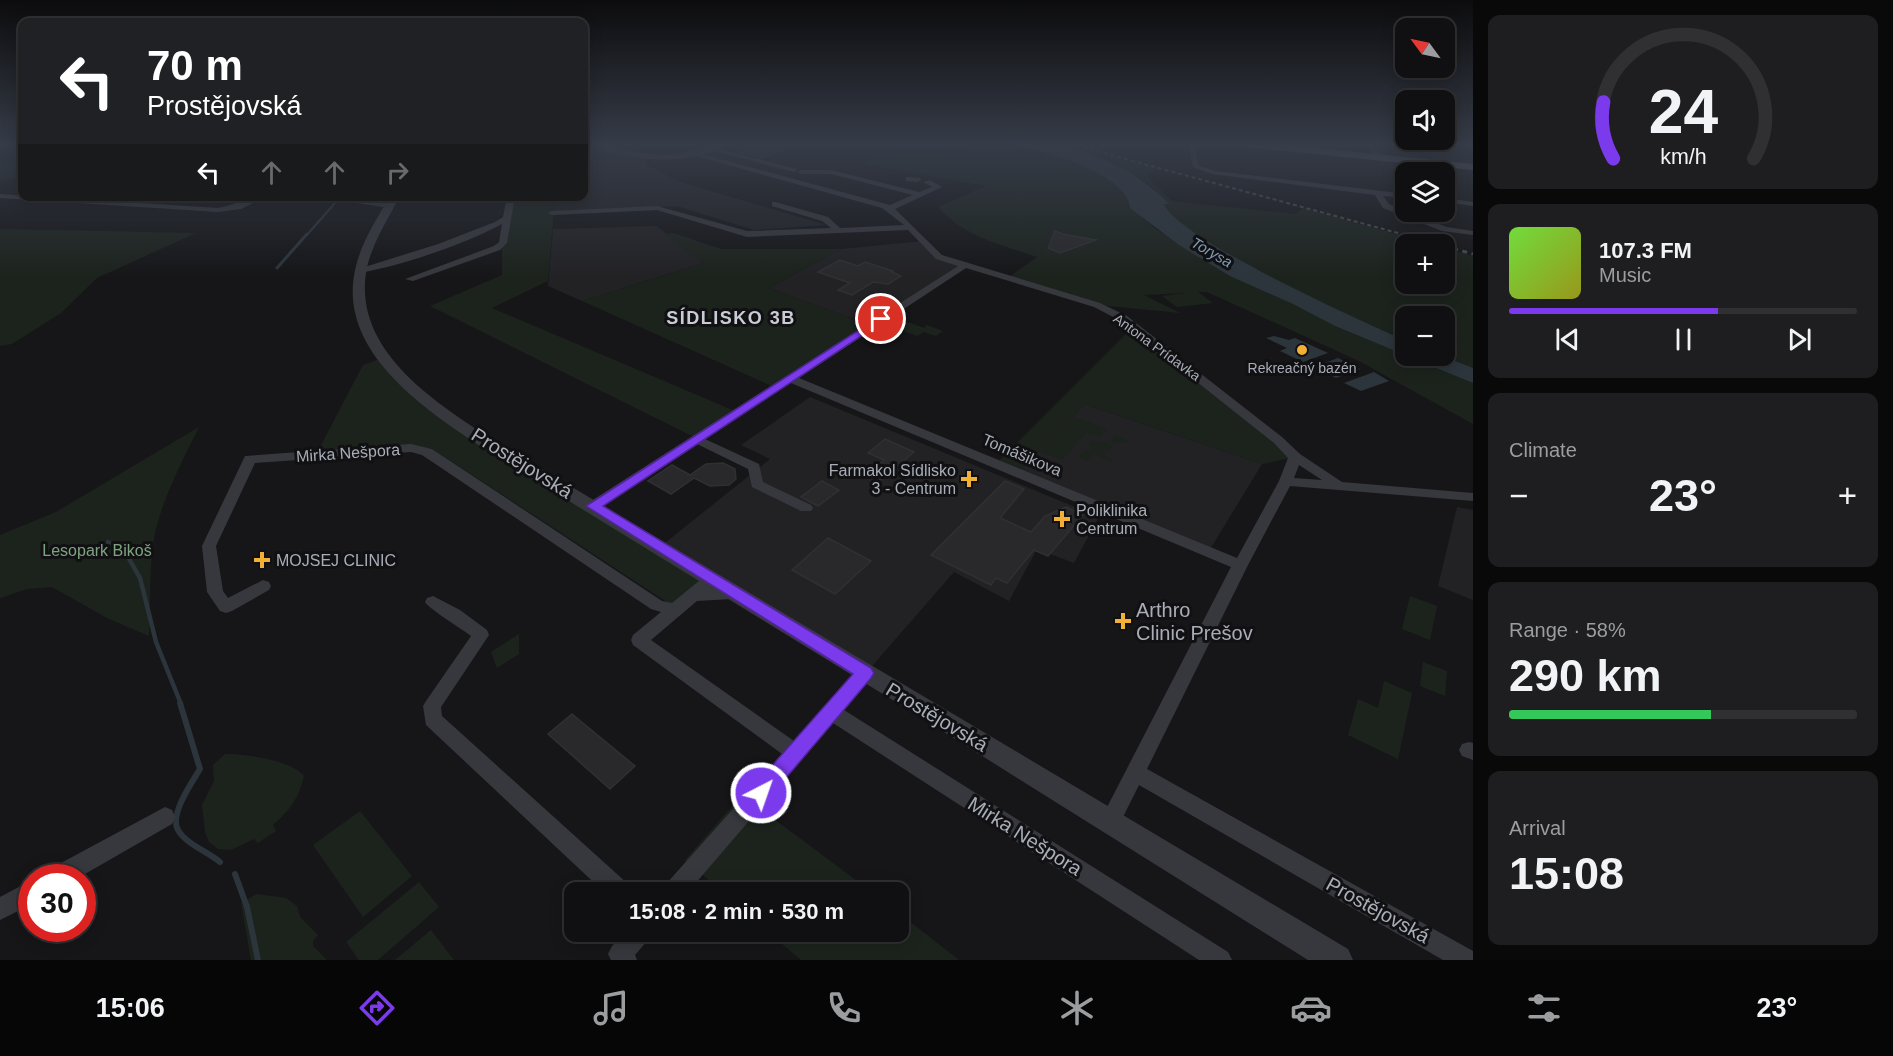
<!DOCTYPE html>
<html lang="en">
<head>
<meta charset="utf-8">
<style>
  :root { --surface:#101012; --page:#1e1e20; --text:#f1f3f6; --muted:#9c9d9f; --line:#303032; --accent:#7c3aed }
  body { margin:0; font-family:Helvetica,sans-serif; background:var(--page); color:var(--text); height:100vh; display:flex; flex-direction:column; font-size:22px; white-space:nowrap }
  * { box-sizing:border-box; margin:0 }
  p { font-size:20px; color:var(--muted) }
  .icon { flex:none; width:33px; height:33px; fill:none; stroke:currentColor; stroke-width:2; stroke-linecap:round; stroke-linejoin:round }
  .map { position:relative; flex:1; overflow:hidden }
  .sheet { display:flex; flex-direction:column; gap:15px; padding:15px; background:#09090a; width:420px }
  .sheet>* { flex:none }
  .guide { position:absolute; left:18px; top:18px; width:570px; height:183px; border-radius:12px; box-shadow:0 3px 15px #0003,0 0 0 2px var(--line); background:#202124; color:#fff; overflow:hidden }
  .needle { width:39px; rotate:303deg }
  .fabs { position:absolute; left:1395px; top:18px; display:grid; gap:12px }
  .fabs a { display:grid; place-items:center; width:60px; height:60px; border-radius:12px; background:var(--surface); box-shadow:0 3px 15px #0003,0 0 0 2px var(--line); font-size:30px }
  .speed { position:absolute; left:18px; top:864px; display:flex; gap:12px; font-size:30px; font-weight:700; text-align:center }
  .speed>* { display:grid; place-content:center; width:78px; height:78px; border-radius:50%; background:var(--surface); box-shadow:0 3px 15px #0003,0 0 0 2px var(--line); line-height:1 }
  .speed .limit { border:9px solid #d22; background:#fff; color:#111 }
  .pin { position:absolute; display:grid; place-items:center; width:51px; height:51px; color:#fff; margin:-26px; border:3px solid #fff; border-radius:50%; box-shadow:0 2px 6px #0007 }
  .me { position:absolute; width:66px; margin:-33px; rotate:41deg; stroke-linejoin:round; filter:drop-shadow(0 0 4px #0008) }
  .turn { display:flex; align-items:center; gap:21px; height:126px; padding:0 30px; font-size:27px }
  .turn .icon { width:78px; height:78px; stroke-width:2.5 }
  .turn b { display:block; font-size:42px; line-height:51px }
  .lanes { display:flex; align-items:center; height:57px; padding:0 30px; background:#0003; justify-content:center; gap:30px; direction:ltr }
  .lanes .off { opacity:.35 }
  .big { font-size:45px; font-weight:800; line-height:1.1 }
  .sheet .tile { flex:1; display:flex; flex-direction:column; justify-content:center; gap:9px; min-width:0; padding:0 21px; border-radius:12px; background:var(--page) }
  .sheet .dial { align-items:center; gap:0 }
  .dial svg { height:156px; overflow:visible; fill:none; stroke:var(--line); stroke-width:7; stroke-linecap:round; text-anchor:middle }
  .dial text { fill:var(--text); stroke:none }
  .song { display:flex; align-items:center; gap:18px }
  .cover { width:72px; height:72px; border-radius:9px; background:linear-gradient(135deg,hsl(100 70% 55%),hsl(60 70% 35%)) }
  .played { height:6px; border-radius:3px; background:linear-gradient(90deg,var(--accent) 60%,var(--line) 60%) }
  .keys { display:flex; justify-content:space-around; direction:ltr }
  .heat { display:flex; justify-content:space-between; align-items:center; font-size:33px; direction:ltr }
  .charge { height:9px; border-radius:4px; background:linear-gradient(90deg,#34c759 58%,var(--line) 0) }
  .trip { position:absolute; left:564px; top:882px; width:345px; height:60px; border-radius:12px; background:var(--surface); box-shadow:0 3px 15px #0003,0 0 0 2px var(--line); font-weight:800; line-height:60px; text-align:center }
  .tabs { display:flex; height:96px; justify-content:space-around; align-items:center; background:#060607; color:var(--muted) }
  .tabs .icon { width:42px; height:42px }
  .tabs .on { color:var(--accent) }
  .tabs b { font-size:27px; color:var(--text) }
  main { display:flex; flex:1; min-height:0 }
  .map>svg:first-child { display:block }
</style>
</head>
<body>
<main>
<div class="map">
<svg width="1473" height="960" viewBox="0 0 1473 960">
  <rect width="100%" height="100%" fill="#161618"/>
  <path fill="#222225" d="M584,144H593L645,158L647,165L680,182L827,225L754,230L677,206L554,212L555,197L584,196Z
    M657,226L703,263L582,301L548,286L553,229Z
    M924,241L944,258L962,263L870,325L769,288L841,249Z
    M810,397L1099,517L1074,563L1037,549L1009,601L954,572L866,673L661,546L770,459L741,445Z
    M1085,404L1262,464L1209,551L1019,471Z
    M1457,507L1473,510V600L1438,586Z"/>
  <path fill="#1c231d" d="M953,144C973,144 995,141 1014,144C1041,149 1102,170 1122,188C1128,194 1130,200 1131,208L1157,230L1335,326L1473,383V424L1359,361L1207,292H1198L1213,303L1177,307L1162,296L1187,293L1144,295L1180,313L1108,306L1009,277L1037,257C1002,245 962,236 938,207L985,186L863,164L874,156L910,158L943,157L968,153V148Z
    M1053,144L1076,147L1161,169L1148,174V177L1172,201L1295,214L1303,208L1432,244H1406V284H1444L1445,248L1473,256V368L1443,356L1444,316H1406L1405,340C1341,312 1276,283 1216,246C1200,236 1176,223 1165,207C1161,200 1160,194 1153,188C1125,165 1088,153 1053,144Z
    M22,161V177L0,181V165Z
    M510,197H555L548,281L492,308L737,412L696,438L430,306L502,275V247Z
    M0,229H8L196,233L97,278L61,313L12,344L0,346Z
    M674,233L721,249H841L769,288L870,325L776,388L582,301L703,263L664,234Z
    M905,321L924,328L927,325L943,331L936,336L924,332L917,336L895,328Z
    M1135,325L1300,456L1262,464L1085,404L1019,471L998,462Z
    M385,357L424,406L594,504L709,576L676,608L431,448L318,451L363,365Z
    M1074,417L1107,429L1100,437L1086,433L1062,460L1040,452Z
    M199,427C183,460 165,493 156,529C148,563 151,601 149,636L107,618L52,587L27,589L0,598V535L56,512Z
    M1115,435L1128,440L1125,443L1105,442L1112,446L1108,452L1100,451L1114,463L1094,454L1088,461L1078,457L1085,449L1096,453L1088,444L1091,440L1098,442L1111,441Z
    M1410,596L1437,606L1430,640L1402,629Z
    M519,634V654L497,668L491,652Z
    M1423,662L1447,671L1445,696L1420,686Z
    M1384,681L1412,693L1398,759L1348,735L1358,699L1378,708Z
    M225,754C246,754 291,760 304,776C299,798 290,810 273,825L276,831L258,843L254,839L231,850L218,849L209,842L205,832L202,805L214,781L213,765Z
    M742,795L872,892H723L685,860Z
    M360,811L412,876L363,917L313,845Z
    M419,882L439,907L378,960H359L346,942Z
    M257,894L286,898L297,906L300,917L318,935L313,941V946L327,960H251L241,903Z
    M899,913L959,960H801L768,932H898Z
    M431,930L454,960H395Z"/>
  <path fill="#2c353c" d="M1012,144C1026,144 1041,142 1054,144C1095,151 1142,174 1169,204H1164C1177,238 1363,322 1405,340V355L1335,326L1293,304L1230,276L1179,245L1130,208C1129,173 1041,151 1012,144Z
    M1274,336L1289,340L1295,338L1328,353L1303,362L1280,351L1287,348L1266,338Z
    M1407,356H1443L1473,368V383Z
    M1338,358L1360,369L1336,378L1314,367Z
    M1374,372L1389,381L1361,391L1344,383Z"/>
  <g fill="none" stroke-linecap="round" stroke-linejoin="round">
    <path stroke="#2c353c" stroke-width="2" d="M379,204L384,196
      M306,236L335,203"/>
    <path stroke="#2c353c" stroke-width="3" d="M277,268L307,234"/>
    <path stroke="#2c353c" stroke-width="4.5" d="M108,542L128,557L140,578L156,642L181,704"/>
    <path stroke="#2c353c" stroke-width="6" d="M180,703L200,769C192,782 169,815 178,830C186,844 208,852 220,862
      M235,874L247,907L258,960"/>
  </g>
  <path fill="#29292c" stroke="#303034" stroke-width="1.5" d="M758,145L781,151L762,158L740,152Z
    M1055,231L1063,234L1096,240L1060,253L1048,248Z
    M840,260L858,266L865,262L893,271L892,272L901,276L888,284L873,282L852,295L838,290L850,283L818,272Z
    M885,439L914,452L881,480L867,474L884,460L868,453Z
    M723,463L735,469L736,479L729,485L710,486L694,478L671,494L648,481L672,465L690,475L706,464Z
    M822,481L839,490L818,506L801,497Z
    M1005,481L1024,489L1000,518L1031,532L1045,516L1066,507L1083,515L1048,556L1034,550L1007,583L996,578L991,585L931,555Z
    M828,538L871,561L835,594L792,570Z
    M572,714L635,766L610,789L548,734Z"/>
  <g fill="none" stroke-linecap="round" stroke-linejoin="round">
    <path fill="#37383d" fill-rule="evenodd" d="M1189,144H1195L1198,165L1215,171L1406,194V198L1383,196L1389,204L1406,212L1447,227L1473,231V235L1442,231L1383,208L1375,195L1212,174L1193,167Z
      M1306,144H1313L1322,151L1317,152Z
      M1362,144H1369L1385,158L1380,159Z
      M1466,144H1473V149Z
      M713,147L796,169L797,170L794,172L711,150Z
      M698,153L890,205L913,195L831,174H801L797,172L801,170H831L919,192L932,187L923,182L930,180L942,187L895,209L942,255L1100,303L1127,316L1282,437L1300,454L1342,482L1473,493V501L1290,486L1248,565L1147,769L1473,951V960H1443L1139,785L1117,829L1110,832L1103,829L1100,822L1103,815L1231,567L791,383L705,439L759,464L763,482L811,505L813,508L811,511H801L752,487L748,469L697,444L598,509H588L586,506L588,503L958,266L936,259L908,230L747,237L657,210L552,215L548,213L552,211L657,206L747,231L831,228L822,221L772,206V202H775L828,217L840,228L904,225L882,208L696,156ZM966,268L1094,307L1119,320L1274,443L1288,458L1279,481L1237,558L799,378ZM1299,465L1322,480L1294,478Z
      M909,177L920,178L921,180L917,182L906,181V177Z
      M0,194L218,208C235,205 251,196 268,196L241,209L218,212L0,198Z
      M308,196H333L390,204L394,206L390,208Z
      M507,196H515L507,243L500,250L413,281L405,279L494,246L499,242L502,224C460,246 406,264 360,273L355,270L438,244L495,222L503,217Z
      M1444,198L1473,202V206L1444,202Z
      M411,444L432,449L662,601L672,603L705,576H717L719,580L711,588L738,589L740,593L738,597L732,599L697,601L651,640L794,741L859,668L865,666L871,668L874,673L871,678L844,710L1228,952L1232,960H1199L833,723L688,892H663L666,884L782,754L633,645L631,640L633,635L661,612L651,609L422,455L411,452L255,463L216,546L223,591L228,598L263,580L269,582L271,586L269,590L232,611L226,613L220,611L207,592L202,546L245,456Z
      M433,596L460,610L487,630L489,635L441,707L442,716L628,884L631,892H604L426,725L423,706L426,701L471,636C462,629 429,609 425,602L427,598Z
      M1469,742L1473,743V760L1462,756L1459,750L1462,744Z
      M165,807L172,810L175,817L172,824L78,878H45L48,870Z
      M32,880V904L0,920V897Z
      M625,932H651L648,940L635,955L637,960H611L608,954L612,946Z"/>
    <path fill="#37383d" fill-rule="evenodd" d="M589,144C614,144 637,155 663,155C687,155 706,144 727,144C700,166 617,163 589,144Z
      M390,196H400C388,219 373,242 367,267C350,351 438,404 498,443L1348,949L1353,960H1308L904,707L486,450C426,410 334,351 356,266C362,241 377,219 390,196Z"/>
    <path fill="#53555c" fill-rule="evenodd" d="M1240,144H1277L1473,164V170L1245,147Z"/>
    <path stroke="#4a4c52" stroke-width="2" stroke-dasharray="4 3" stroke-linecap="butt" d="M1070,144L1409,236"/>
    <path stroke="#4a4c52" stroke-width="3" stroke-dasharray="5 4.5" stroke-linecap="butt" d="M1404,234L1440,244
      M1444,246L1473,254"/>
  </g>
  <linearGradient id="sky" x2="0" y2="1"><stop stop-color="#0c0c0d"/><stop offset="0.52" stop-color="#363c48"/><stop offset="1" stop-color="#363c48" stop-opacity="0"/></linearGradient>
  <rect width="1473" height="278" fill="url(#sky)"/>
  <path fill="#7c3aed" stroke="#51269a" stroke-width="1.5" d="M881,316L886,319L884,321L603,506L871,668L874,673L871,678L768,799L761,802L754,799L751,793L754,786L853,674L586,506Z"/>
  <g fill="#f2b134" stroke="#111113" stroke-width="2">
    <circle cx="1302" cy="350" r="6"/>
    <path d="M966 470h6v6h6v6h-6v6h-6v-6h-6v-6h6z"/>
    <path d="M1059 510h6v6h6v6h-6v6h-6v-6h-6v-6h6z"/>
    <path d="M259 551h6v6h6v6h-6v6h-6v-6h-6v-6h6z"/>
    <path d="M1120 612h6v6h6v6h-6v6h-6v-6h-6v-6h6z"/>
  </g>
  <g text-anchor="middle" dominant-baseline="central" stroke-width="6" stroke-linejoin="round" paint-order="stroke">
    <g font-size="14" fill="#a8adb8" stroke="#111113">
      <text transform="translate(1157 347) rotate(36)">Antona Prídavka</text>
    </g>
    <g font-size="14" fill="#a8adb8" stroke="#111113">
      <text x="1302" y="368">Rekreačný bazén</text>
    </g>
    <g font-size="15" font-style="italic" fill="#7f9bb3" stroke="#111113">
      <text transform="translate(1212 252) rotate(30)">Torysa</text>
    </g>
    <g font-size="16" fill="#a8adb8" stroke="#111113">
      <text transform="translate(348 453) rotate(-4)">Mirka Nešpora</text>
      <text transform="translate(1022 455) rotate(23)">Tomášikova</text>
    </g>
    <g font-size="16" fill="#a8adb8" stroke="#111113" text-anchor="start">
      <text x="956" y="470" text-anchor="end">Farmakol Sídlisko<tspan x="956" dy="18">3 - Centrum</tspan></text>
      <text x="1076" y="510">Poliklinika<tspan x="1076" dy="18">Centrum</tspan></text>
      <text x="276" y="560">MOJSEJ CLINIC</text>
    </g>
    <g font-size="16" fill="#7fa381" stroke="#111113">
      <text x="97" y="550">Lesopark Bikoš</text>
    </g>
    <g font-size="18" font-weight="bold" letter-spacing="1.5" fill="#c9ccd4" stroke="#111113">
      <text x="731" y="318">SÍDLISKO 3B</text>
    </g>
    <g font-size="20" fill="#a8adb8" stroke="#111113">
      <text transform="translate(522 463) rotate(32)">Prostějovská</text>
      <text transform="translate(937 717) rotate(31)">Prostějovská</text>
      <text transform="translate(1025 836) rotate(32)">Mirka Nešpora</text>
      <text transform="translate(1378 910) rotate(29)">Prostějovská</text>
    </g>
    <g font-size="20" fill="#a8adb8" stroke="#111113" text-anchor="start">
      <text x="1136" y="610">Arthro<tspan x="1136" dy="23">Clinic Prešov</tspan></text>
    </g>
  </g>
</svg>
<div class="fabs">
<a><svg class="needle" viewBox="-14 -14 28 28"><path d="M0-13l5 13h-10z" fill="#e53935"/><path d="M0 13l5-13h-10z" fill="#9c9d9f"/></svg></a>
<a><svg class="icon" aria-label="sound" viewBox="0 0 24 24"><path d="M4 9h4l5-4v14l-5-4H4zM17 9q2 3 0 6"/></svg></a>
<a><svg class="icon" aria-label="layers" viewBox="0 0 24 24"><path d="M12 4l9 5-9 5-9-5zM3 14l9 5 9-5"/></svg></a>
<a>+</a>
<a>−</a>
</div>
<div class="speed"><div class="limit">30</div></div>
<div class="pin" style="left:881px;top:319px;background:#d93025"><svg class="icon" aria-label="arrive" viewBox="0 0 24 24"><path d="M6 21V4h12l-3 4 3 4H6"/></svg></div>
<svg class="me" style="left:761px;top:793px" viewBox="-20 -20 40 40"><circle r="17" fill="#7c3aed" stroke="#fff" stroke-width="3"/><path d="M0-11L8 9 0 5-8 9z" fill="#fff"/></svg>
<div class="trip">15:08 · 2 min · 530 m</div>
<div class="guide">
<div class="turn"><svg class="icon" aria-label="left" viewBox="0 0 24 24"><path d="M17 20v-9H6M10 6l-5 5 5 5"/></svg><div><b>70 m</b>Prostějovská</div></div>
<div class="lanes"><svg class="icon" aria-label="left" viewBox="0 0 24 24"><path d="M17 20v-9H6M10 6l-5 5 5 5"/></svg><svg class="icon off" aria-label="ahead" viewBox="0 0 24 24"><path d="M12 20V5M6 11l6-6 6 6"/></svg><svg class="icon off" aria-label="ahead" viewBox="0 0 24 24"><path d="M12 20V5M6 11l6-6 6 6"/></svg><svg class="icon off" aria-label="right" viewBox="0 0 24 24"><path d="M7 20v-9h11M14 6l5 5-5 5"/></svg></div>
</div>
</div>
<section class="sheet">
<div class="tile dial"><svg viewBox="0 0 100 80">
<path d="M14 69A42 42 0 1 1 86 69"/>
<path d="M14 69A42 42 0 0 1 9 40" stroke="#7c3aed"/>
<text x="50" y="56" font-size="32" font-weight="700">24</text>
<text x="50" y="72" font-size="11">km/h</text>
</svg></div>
<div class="tile">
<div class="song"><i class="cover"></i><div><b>107.3 FM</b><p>Music</p></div></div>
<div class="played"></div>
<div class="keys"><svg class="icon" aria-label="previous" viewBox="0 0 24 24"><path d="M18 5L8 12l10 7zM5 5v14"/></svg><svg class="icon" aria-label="pause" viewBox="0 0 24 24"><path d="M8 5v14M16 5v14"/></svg><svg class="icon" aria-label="next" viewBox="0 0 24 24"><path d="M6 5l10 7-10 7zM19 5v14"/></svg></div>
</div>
<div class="tile"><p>Climate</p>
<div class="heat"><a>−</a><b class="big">23°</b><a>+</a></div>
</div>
<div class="tile"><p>Range · 58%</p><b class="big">290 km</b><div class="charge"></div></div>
<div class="tile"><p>Arrival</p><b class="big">15:08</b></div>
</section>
</main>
<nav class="tabs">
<b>15:06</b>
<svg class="icon on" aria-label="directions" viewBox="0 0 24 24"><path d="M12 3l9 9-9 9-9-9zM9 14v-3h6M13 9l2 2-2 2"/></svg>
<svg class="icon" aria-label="music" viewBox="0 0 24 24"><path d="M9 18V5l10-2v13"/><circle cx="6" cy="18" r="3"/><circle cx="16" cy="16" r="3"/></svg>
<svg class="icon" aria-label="phone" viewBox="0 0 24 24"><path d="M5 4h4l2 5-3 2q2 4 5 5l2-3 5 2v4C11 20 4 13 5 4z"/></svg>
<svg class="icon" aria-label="climate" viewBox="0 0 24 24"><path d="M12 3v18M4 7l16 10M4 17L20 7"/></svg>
<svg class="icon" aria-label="car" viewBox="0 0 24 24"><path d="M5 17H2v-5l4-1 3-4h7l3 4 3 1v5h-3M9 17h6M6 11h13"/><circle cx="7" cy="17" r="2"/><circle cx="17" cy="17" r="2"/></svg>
<svg class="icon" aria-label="filters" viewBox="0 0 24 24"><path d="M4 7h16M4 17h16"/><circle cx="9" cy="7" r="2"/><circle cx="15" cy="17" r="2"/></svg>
<b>23°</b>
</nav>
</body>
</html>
